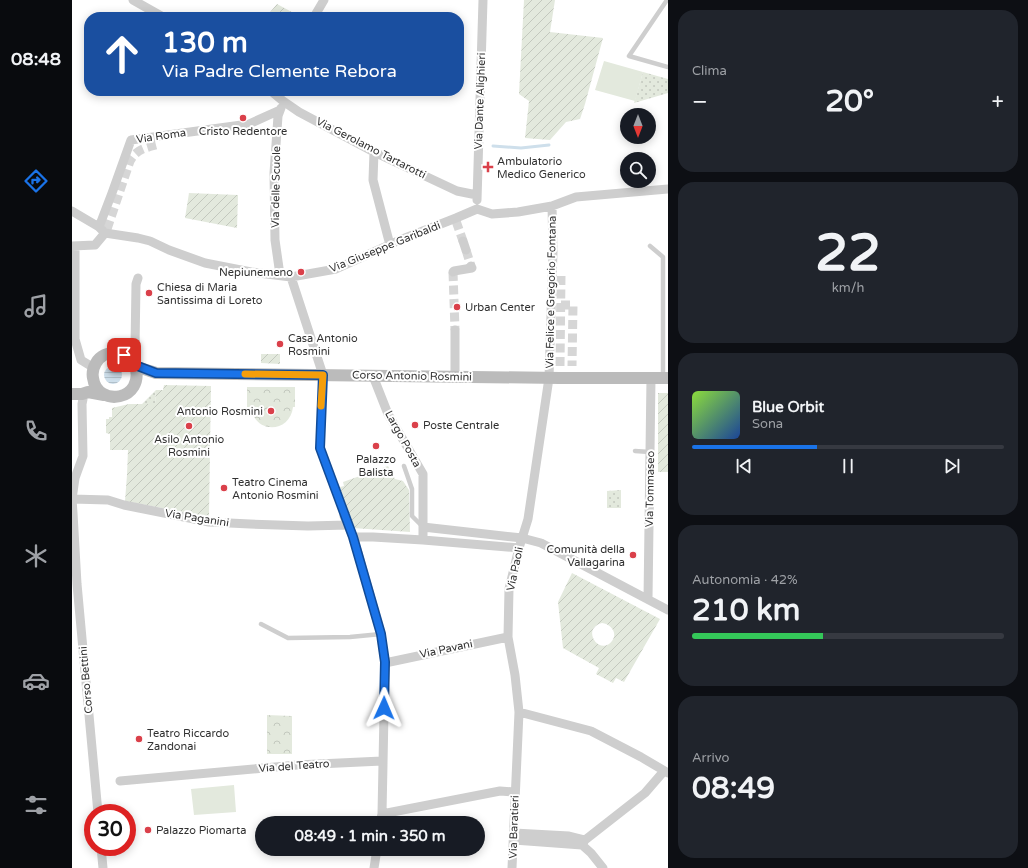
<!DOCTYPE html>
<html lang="it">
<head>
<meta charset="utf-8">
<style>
  :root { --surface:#171b24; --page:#20242c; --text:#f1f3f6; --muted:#9ea1a6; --line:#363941; --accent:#1a73e8 }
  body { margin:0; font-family:"Varela Round",sans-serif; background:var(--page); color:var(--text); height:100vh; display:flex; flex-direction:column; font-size:15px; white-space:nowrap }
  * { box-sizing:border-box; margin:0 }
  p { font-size:13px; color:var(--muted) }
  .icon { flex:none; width:22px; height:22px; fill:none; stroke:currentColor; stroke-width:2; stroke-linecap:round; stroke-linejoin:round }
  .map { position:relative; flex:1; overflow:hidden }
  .side { display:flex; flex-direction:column; gap:10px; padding:10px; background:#0d0f14; width:360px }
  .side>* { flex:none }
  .hud { position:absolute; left:12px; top:12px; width:380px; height:84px; border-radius:16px; box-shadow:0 2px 10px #0003; background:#1a4fa0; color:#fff; overflow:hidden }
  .needle { width:26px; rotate:180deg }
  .buttons { position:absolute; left:548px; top:108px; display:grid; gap:8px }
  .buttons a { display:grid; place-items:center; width:36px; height:36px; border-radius:50%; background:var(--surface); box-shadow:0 2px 10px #0003; font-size:20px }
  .speed { position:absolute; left:12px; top:804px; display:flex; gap:8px; font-size:20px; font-weight:700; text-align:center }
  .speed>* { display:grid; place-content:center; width:52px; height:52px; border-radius:50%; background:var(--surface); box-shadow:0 2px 10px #0003; line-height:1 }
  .speed .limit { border:6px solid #d22; background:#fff; color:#111 }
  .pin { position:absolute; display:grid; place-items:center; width:34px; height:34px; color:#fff; margin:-17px; border-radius:8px; box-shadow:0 2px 6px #0006 }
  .me { position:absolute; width:44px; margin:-22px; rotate:1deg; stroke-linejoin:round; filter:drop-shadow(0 0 3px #0008) }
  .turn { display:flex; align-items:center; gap:14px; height:84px; padding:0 12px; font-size:18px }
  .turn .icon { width:52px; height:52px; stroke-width:2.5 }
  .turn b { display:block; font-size:28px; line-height:34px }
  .big { font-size:30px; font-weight:700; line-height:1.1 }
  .side .tile { flex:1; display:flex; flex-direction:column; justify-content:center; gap:6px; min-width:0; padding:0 14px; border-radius:16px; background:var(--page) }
  .side .dial { align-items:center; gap:0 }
  .dial b { font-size:52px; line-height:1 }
  .song { display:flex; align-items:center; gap:12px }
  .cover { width:48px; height:48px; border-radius:6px; background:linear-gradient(135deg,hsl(90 70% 55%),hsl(220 70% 35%)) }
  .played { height:4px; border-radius:2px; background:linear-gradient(90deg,var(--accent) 40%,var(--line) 40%) }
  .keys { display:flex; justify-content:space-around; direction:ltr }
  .heat { display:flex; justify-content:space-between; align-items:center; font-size:22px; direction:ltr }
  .charge { height:6px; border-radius:3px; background:linear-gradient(90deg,#34c759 42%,var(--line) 0) }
  .trip { position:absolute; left:183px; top:816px; width:230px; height:40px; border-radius:20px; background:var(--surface); box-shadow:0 2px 10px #0003; font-weight:700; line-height:40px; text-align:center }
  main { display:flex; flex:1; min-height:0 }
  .tabs { display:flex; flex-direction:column; width:72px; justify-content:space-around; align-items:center; background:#090b0e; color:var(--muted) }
  .tabs .icon { width:28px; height:28px }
  .tabs .on { color:var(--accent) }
  .tabs b { font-size:18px; color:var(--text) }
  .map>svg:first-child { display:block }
</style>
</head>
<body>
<main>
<nav class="tabs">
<b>08:48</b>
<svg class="icon on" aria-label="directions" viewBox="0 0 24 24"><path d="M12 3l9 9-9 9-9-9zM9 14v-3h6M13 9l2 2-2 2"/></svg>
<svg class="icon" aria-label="music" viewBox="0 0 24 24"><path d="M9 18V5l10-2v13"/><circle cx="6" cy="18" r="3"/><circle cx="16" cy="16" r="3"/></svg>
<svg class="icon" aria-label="phone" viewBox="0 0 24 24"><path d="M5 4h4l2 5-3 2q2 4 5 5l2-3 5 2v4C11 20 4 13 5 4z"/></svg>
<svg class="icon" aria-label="climate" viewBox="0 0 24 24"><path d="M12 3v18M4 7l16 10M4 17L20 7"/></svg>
<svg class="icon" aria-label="car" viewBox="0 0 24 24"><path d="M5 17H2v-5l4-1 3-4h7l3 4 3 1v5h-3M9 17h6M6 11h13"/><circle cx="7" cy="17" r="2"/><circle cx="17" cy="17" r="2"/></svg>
<svg class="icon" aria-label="filters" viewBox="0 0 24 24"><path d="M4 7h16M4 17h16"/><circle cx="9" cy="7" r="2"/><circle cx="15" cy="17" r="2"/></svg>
</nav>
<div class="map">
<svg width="596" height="868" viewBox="0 0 596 868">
  <defs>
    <pattern id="grass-dots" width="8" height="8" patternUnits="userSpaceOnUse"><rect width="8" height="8" fill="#e3e9dd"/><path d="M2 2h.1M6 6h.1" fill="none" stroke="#c3c8be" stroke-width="1.8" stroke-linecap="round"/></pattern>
    <pattern id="park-crowns" width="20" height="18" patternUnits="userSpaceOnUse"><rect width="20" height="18" fill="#e3e9dd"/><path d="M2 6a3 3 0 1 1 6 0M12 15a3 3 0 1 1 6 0" fill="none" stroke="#c3c8be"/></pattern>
    <pattern id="garden-furrows" width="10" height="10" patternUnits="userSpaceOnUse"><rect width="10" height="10" fill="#e3e9dd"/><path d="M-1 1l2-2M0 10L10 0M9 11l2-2" fill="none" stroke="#c3c8be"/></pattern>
    <pattern id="water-rules" width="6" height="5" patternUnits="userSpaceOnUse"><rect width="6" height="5" fill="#cedfeb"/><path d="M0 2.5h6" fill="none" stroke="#b1c0ca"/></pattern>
  </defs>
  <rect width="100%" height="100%" fill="#fff"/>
  <path fill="url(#grass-dots)" d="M571,72L596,79V93L562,103Z
    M84,390L83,404H70Z
    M549,490V508H535V491Z"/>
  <path fill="url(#park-crowns)" d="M175,387H223V407H221C218,434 182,434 179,407H175Z
    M195,715L220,716V754H195Z"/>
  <path fill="url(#garden-furrows)" fill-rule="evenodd" d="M452,0H483L478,32L531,38L513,104L508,119L494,122L478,140L453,138L457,101L447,94Z
    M205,4L229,17H194Z
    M117,193L166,195L165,228L113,218Z
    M189,354H208V364L189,363Z
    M92,385L139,386L137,517L53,501L55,475L56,450H38V434L34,433V419H37V417H40V408L57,404H83L84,390H91Z
    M586,393H596V472H586Z
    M316,466L323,479L331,481L337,490L338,532L281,528L268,487L272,486L271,482Z
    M500,573L588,619L552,682L544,678L541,683L524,674L527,668L491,648L486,602ZM530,623C539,624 546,633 540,641C528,657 508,629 530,623Z"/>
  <path fill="#e3e9dd" d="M532,61L571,72L563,101L523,90Z
    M162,785L164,812L122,815L119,789Z"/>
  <path fill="url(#water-rules)" d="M32 375a9 9 0 1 1 18 0a9 9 0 1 1-18 0Z"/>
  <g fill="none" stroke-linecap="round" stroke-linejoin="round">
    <path stroke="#cedfeb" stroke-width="3" d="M421,146L449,148L477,145"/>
    <path stroke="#d6d6d6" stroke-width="9" stroke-dasharray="9 4.5" stroke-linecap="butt" d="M384,221L391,241
      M35,229L58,161C64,150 72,148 84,145
      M394,250L399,266
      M381,272L383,330
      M489,305H501L500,366
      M488,366L489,275"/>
    <path stroke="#cecece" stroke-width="4.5" d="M595,0L557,56L596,67
      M578,246L591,257V377
      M251,376L248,448L272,516
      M563,451L578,452
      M332,466L340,489V516L350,526
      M189,624L216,638L278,637L309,634"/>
    <path stroke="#cecece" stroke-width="9" d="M61,0L91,17
      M242,17L252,0
      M199,91L211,101L227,112L302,152L385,191L405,195
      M302,152L301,180L318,245
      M405,200L411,0
      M405,209L420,214L446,212L480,206L504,197L596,189
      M0,211L27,227L33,233L23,245L0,246
      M27,227L40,193L59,140L177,124L208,110
      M33,233L66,238L78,241L97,250L133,263L179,272L219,277L264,269L328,240L384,218L405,209
      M391,241L394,250
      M3,246V339L9,360L22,368
      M381,272L382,271L400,268L399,266
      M208,275L203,240L202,173L206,116L209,108
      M219,277L251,375
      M383,330V377
      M58,359L63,347L64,284L66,278
      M301,376L316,414L351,474V527
      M10,394L11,399L10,404L11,456L3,478L0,499L1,513L5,584L26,813
      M0,499L36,500L52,505L137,522L178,524L236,526L276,525
      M272,516L281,537L286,553L309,634L313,663L310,814L308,823
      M281,537H301L351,540
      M447,548L351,540V527L450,538L469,543L596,610
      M576,599L579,378
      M313,663L436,637
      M447,712L519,731L569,757L596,773
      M48,781L225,765L310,761
      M310,814L428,791L443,792
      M442,833L497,836L513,840
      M442,840L510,845
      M510,845L513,840L573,793L592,771
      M510,845L519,853L531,868
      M29,847L31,868
      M302,868L305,849
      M440,868L447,712L443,675L436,637L437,589L447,548L456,519L477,378L481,251L480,206"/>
    <path stroke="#bbb" stroke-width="12" d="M63,365C74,401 25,408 21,378C20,373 21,368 24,363C28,356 36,352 45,353C50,353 57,357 60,361C62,364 62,365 64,366C70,369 78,371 84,373L488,378H596
      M0,394H10L16,392L32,395"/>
  </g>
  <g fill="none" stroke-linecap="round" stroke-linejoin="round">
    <g stroke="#114b97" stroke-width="10">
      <path id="route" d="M52,355L58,359L63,365L84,373L251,375L248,448L281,537L309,634L313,662L312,708"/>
    </g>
    <use href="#route" stroke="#1a73e8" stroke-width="7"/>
    <path stroke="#f59e0b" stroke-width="7" d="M173,374L251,375L249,406"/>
  </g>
  <g fill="#da404a" stroke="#fff" stroke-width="1.5">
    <circle cx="171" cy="118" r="4"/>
    <path d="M414 161h4v4h4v4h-4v4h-4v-4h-4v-4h4z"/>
    <circle cx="229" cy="272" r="4"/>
    <circle cx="77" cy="293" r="4"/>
    <circle cx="385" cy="307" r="4"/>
    <circle cx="208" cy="344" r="4"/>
    <circle cx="199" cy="411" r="4"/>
    <circle cx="343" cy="425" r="4"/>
    <circle cx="117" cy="426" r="4"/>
    <circle cx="304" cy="446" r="4"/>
    <circle cx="152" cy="488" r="4"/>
    <circle cx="561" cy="555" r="4"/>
    <circle cx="67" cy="739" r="4"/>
    <circle cx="76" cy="830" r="4"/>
  </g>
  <g text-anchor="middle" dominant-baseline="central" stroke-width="4" stroke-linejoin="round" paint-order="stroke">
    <g font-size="11" fill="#313131" stroke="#fff">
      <text transform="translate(408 101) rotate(-88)">Via Dante Alighieri</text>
      <text transform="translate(89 136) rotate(-8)">Via Roma</text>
      <text transform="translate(299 148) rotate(27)">Via Gerolamo Tartarotti</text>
      <text transform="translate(204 187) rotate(-89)">Via delle Scuole</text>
      <text transform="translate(313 247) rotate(-22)">Via Giuseppe Garibaldi</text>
      <text transform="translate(479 292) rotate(-89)">Via Felice e Gregorio Fontana</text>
      <text transform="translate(340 376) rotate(1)">Corso Antonio Rosmini</text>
      <text transform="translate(331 439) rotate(61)">Largo Posta</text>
      <text transform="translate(578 489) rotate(-89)">Via Tommaseo</text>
      <text transform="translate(125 518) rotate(9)">Via Paganini</text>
      <text transform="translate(443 569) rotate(-78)">Via Paoli</text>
      <text transform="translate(374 649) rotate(-12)">Via Pavani</text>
      <text transform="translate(14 680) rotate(-95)">Corso Bettini</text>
      <text transform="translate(222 766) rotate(-4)">Via del Teatro</text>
      <text transform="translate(442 827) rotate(-88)">Via Baratieri</text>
    </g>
    <g font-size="11" fill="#313131" stroke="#fff" text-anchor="start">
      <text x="171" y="131" text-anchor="middle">Cristo Redentore</text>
      <text x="425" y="161">Ambulatorio<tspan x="425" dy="13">Medico Generico</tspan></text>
      <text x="221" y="272" text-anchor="end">Nepiunemeno</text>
      <text x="85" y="287">Chiesa di Maria<tspan x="85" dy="13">Santissima di Loreto</tspan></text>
      <text x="393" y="307">Urban Center</text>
      <text x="216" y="338">Casa Antonio<tspan x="216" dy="13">Rosmini</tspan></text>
      <text x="191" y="411" text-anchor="end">Antonio Rosmini</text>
      <text x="351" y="425">Poste Centrale</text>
      <text x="117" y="439" text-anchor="middle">Asilo Antonio<tspan x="117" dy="13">Rosmini</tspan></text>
      <text x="304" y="459" text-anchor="middle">Palazzo<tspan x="304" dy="13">Balista</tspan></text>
      <text x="160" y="482">Teatro Cinema<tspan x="160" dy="13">Antonio Rosmini</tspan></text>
      <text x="553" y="549" text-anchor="end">Comunità della<tspan x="553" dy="13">Vallagarina</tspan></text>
      <text x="75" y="733">Teatro Riccardo<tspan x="75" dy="13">Zandonai</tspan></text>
      <text x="84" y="830">Palazzo Piomarta</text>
    </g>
  </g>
</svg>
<div class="buttons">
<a><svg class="needle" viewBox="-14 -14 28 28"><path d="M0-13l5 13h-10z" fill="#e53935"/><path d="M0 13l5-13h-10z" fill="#9ea1a6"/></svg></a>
<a><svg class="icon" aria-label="search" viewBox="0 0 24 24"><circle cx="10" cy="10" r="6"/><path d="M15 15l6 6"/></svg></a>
</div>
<div class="speed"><div class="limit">30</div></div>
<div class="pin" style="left:52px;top:355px;background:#d93025"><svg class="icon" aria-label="arrive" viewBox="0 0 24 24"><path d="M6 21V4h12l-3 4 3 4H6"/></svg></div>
<svg class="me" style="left:312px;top:708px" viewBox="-20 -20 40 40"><path d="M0-17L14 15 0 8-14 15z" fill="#1a73e8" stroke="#fff" stroke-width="4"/></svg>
<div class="trip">08:49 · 1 min · 350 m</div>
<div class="hud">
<div class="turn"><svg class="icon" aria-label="ahead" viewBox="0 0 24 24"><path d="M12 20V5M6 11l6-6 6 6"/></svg><div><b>130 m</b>Via Padre Clemente Rebora</div></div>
</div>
</div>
<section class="side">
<div class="tile"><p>Clima</p>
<div class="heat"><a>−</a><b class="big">20°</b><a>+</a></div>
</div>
<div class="tile dial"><b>22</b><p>km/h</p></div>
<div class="tile">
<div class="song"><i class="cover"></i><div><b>Blue Orbit</b><p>Sona</p></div></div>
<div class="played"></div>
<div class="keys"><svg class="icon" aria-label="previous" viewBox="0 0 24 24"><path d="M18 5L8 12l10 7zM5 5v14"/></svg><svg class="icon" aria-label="pause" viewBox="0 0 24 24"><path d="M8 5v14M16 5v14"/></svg><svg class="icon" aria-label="next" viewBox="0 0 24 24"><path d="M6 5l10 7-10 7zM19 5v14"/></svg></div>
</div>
<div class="tile"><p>Autonomia · 42%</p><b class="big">210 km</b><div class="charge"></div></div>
<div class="tile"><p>Arrivo</p><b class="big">08:49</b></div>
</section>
</main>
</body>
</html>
